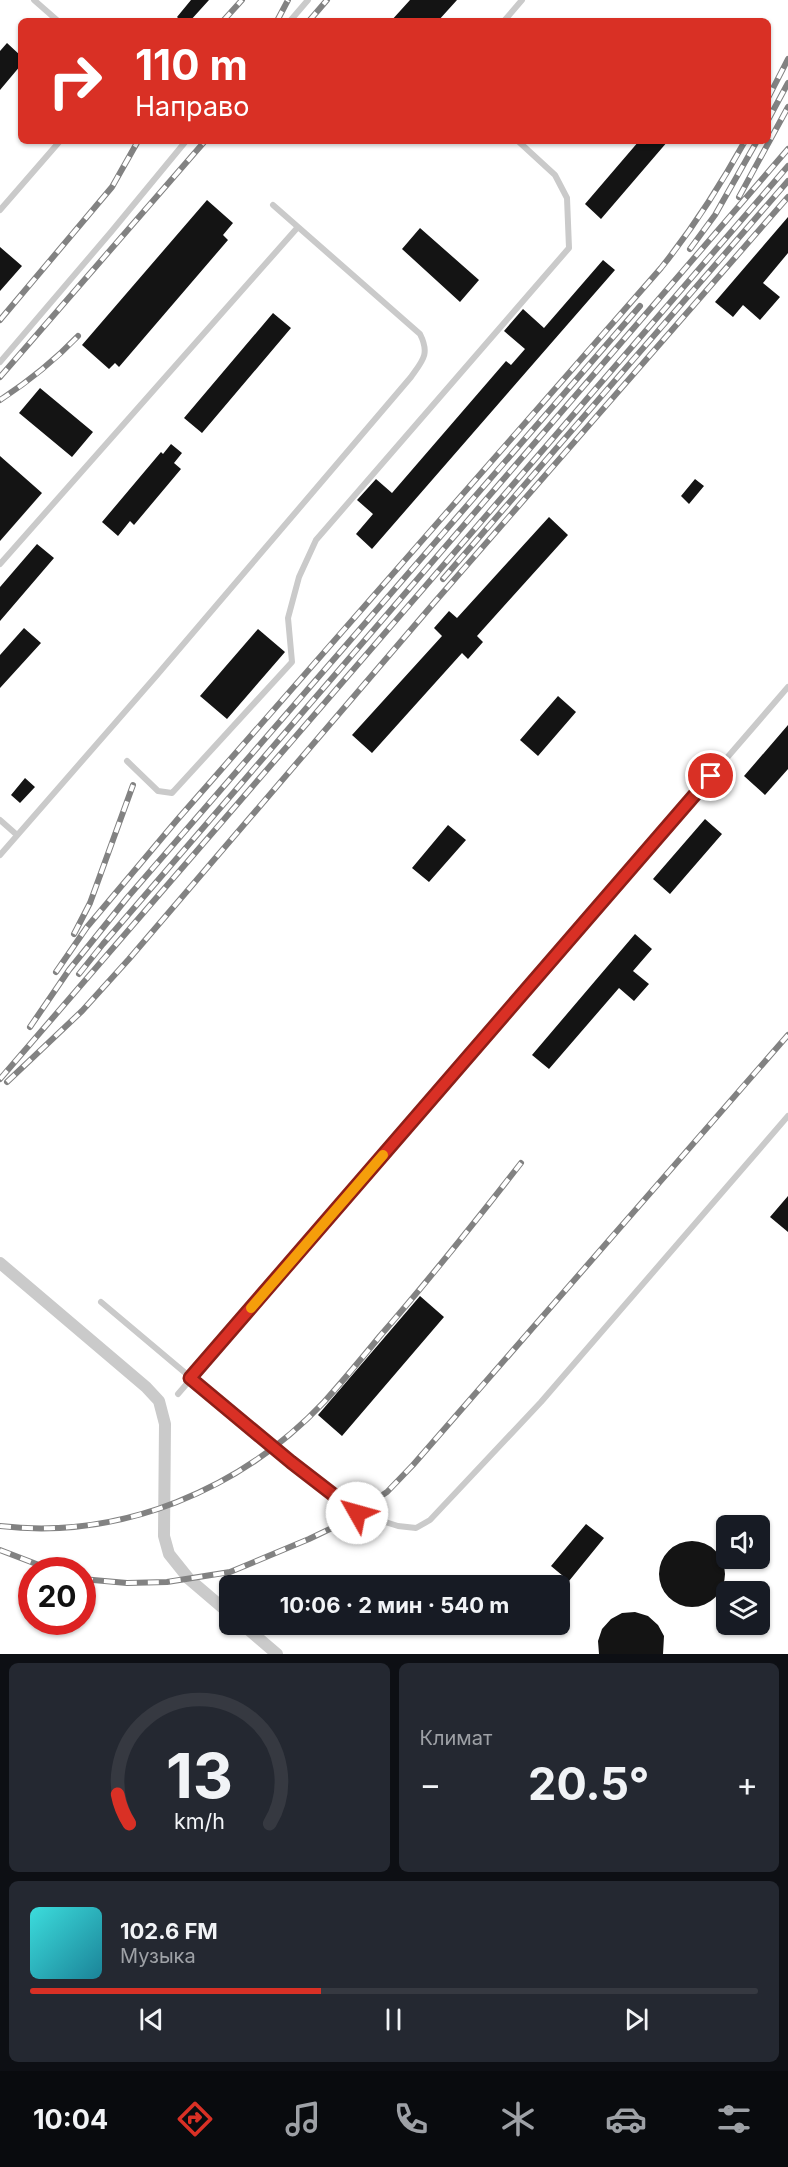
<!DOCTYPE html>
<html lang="ru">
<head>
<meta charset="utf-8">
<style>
  :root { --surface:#171b24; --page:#242831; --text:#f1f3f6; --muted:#9ea1a6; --line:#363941; --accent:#d93025 }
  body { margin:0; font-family:Inter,sans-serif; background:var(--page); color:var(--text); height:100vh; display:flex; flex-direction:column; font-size:22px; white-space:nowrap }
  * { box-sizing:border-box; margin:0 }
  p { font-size:20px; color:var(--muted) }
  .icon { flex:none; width:33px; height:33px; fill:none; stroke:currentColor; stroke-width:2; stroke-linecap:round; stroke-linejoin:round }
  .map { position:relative; height:1654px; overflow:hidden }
  .sheet { display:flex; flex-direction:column; gap:9px; padding:9px; background:#0d0f14; flex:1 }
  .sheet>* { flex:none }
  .top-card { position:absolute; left:18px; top:18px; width:753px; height:126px; border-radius:9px; box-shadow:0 2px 4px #0004; background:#d93025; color:#fff; overflow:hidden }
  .tools { position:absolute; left:716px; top:1515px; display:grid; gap:12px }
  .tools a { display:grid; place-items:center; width:54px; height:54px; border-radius:9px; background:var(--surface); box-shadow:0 2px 4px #0004; font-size:30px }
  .speed { position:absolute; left:18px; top:1557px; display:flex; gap:12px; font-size:30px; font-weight:700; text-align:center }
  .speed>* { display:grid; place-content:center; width:78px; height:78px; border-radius:50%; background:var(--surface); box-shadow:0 2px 4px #0004; line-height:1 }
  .speed .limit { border:9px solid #d22; background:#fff; color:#111 }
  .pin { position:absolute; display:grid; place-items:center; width:51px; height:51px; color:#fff; margin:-26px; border:3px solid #fff; border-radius:50%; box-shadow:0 2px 6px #0007 }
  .me { position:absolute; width:66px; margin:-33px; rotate:308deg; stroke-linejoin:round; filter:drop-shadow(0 0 4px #0008) }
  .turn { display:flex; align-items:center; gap:21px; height:126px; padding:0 18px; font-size:27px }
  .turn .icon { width:78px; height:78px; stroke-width:2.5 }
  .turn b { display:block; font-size:42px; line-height:51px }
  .big { font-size:45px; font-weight:700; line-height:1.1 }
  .sheet .widget { flex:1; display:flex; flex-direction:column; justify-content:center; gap:9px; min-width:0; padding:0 21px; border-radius:9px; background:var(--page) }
  .sheet .dial { align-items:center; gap:0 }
  .dial svg { height:156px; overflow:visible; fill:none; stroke:var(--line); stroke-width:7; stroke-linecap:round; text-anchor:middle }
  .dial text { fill:var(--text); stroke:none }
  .song { display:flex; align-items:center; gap:18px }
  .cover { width:72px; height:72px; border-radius:9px; background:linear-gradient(135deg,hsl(180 70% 55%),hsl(190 70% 35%)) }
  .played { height:6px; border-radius:3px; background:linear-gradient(90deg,var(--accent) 40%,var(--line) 40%) }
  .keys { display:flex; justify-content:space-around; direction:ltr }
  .heat { display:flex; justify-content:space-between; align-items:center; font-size:33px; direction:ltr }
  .sheet .tiles { flex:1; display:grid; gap:9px; grid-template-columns:1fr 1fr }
  .widget:last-child { grid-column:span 2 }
  .trip { position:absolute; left:219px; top:1575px; width:351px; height:60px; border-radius:9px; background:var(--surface); box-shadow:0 2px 4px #0004; font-weight:700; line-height:60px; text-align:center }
  .menu { display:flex; height:96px; justify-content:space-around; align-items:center; background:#090b0e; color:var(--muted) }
  .menu .icon { width:42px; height:42px }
  .menu .current { color:var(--accent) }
  .menu b { font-size:27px; color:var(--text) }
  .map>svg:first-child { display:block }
</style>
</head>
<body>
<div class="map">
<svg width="788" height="1654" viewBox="0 0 788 1654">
  <rect width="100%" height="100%" fill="#fff"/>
  <path fill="#141414" d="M191,0H209L190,21H181L177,17Z
    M410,0H457L438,21H391Z
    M7,43L21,56V65L0,90V51Z
    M639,141H668L601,219L585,204Z
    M207,200L233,223L223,235L228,240L119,367L115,363L109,369L82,345Z
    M788,217V253L763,283L780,297L760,320L743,305L733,317L715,302Z
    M420,228L479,280L460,302L402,249Z
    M0,247L22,266L0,291Z
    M603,260L615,270L372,549L356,534L373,514L357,500L376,479L392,493L506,361L511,365L525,349L504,331L523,309L544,328Z
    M273,313L291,328L202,433L184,418Z
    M40,388L93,432L72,457L19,413Z
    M171,444L182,453L174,463L181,469L134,525L130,521L118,536L102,522L161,452L163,454Z
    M0,456L42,493L0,541Z
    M695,479L704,486L689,504L681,496Z
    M549,517L568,535L477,636L483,642L468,659L462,653L372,753L352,735L442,636L434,628L449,611L457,618Z
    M37,544L54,558L0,621V587Z
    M24,628L41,643L0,688V655Z
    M258,629L285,652L227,719L200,696Z
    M558,696L576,712L538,756L520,740Z
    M788,725V769L765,795L744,776Z
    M25,778L35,787L20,803L11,795Z
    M705,819L722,834L670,894L653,879Z
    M448,825L466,840L429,882L412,868Z
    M635,934L652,949L633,971L649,984L634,1001L619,988L549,1069L532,1055Z
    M788,1196V1232L770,1217Z
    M420,1296L444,1317L342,1436L318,1415Z
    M586,1524L604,1538L569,1581L551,1566Z
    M659 1574a33 33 0 1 1 66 0a33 33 0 1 1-66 0Z
    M635,1612L648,1616L658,1625L664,1636L663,1654H599L598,1641L602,1629L611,1619L622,1613Z"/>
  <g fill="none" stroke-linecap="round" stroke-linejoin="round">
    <path stroke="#cacaca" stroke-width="6" d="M34,0L58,21
      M290,21L308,0
      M504,21L522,0
      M0,210L60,141
      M0,362L111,232L186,141
      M0,564L298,227
      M127,761L158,791L172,793L292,662L288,618L299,577L316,540L569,248L567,198L555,175L518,141
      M0,820L17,835
      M0,855L157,675L411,377C423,360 430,354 420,334L273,205
      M101,1302L291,1462L357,1513L398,1526L416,1528L430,1520L541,1402L788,1116
      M178,1394L788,687"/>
    <path stroke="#cacaca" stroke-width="12" d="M0,1263L146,1387L159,1401L165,1424L164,1536L169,1554L189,1579L230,1614
      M242,1624L277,1654"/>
    <g stroke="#828282" stroke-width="6">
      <path id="rail" d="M223,21L242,0
        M277,21L288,0
        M309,21L327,0
        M768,98L788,59
        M768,120L788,83
        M739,197L788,107
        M690,249L715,215L757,141
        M0,320L112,187L138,141
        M0,377L205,141
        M0,400C29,381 54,361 78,336
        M443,579L788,181
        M74,934L90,903L133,785
        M56,972L87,927L177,820L661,268C693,228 720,186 745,141
        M79,974L103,944L788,149
        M30,1027L69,970L127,898L640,306
        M0,1079L788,166
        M7,1082L82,1011L129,959L433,604L788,197
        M0,1526C121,1540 241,1490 324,1402C343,1381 362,1358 380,1336C429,1280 475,1222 521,1163
        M0,1550L52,1570
        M82,1579L127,1583L167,1582L230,1572L309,1539L332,1528L387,1492L413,1465L788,1035"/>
    </g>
    <use href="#rail" stroke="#fff" stroke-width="4" stroke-dasharray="11" stroke-linecap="butt"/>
  </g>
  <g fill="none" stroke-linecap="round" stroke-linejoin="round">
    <g stroke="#8d1f18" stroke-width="15">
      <path id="route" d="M357,1513L291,1462L190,1378L711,776"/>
    </g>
    <use href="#route" stroke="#d93025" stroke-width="10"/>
    <path stroke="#f59e0b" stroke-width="10" d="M251,1308L383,1155"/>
  </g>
</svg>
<div class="tools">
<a><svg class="icon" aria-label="sound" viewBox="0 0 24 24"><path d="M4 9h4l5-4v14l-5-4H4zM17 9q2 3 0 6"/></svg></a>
<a><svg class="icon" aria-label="layers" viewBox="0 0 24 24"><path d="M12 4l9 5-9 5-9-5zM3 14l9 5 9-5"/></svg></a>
</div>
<div class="speed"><div class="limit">20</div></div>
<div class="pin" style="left:711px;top:776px;background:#d93025"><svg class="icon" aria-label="arrive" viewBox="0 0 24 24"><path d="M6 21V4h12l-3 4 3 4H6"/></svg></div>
<svg class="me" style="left:357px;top:1513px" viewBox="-20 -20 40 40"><circle r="19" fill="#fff"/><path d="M0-13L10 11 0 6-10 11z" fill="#d93025"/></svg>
<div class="trip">10:06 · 2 мин · 540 m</div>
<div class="top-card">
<div class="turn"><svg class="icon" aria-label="right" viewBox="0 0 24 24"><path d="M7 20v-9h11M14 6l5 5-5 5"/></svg><div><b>110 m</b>Направо</div></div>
</div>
</div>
<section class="sheet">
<div class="tiles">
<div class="widget dial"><svg viewBox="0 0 100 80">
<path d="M14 69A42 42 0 1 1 86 69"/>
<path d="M14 69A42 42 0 0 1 8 54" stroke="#d93025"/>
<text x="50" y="56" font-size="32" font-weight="700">13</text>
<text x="50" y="72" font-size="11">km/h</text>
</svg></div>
<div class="widget"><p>Климат</p>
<div class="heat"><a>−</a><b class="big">20.5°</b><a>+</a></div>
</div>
<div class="widget">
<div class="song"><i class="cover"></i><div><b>102.6 FM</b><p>Музыка</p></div></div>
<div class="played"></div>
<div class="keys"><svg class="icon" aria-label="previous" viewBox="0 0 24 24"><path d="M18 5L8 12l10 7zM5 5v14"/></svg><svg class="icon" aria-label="pause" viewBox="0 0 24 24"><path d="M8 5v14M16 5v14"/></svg><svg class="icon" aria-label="next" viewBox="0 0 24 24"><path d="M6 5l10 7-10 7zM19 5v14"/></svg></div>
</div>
</div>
</section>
<nav class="menu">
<b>10:04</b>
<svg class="icon current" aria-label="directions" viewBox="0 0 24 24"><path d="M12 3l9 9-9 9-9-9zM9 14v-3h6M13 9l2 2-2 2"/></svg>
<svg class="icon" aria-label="music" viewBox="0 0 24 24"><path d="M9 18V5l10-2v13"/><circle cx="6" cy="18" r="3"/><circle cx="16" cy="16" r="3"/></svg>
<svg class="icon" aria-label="phone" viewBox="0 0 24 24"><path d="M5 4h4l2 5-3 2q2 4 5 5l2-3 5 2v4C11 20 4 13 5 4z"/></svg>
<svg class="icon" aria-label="climate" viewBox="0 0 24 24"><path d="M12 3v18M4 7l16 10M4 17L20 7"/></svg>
<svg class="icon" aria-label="car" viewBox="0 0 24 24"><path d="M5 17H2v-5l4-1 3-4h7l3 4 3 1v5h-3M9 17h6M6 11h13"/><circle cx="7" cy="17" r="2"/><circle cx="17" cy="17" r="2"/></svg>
<svg class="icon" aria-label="filters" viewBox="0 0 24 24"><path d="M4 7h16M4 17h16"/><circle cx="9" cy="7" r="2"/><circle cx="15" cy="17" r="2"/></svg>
</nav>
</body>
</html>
